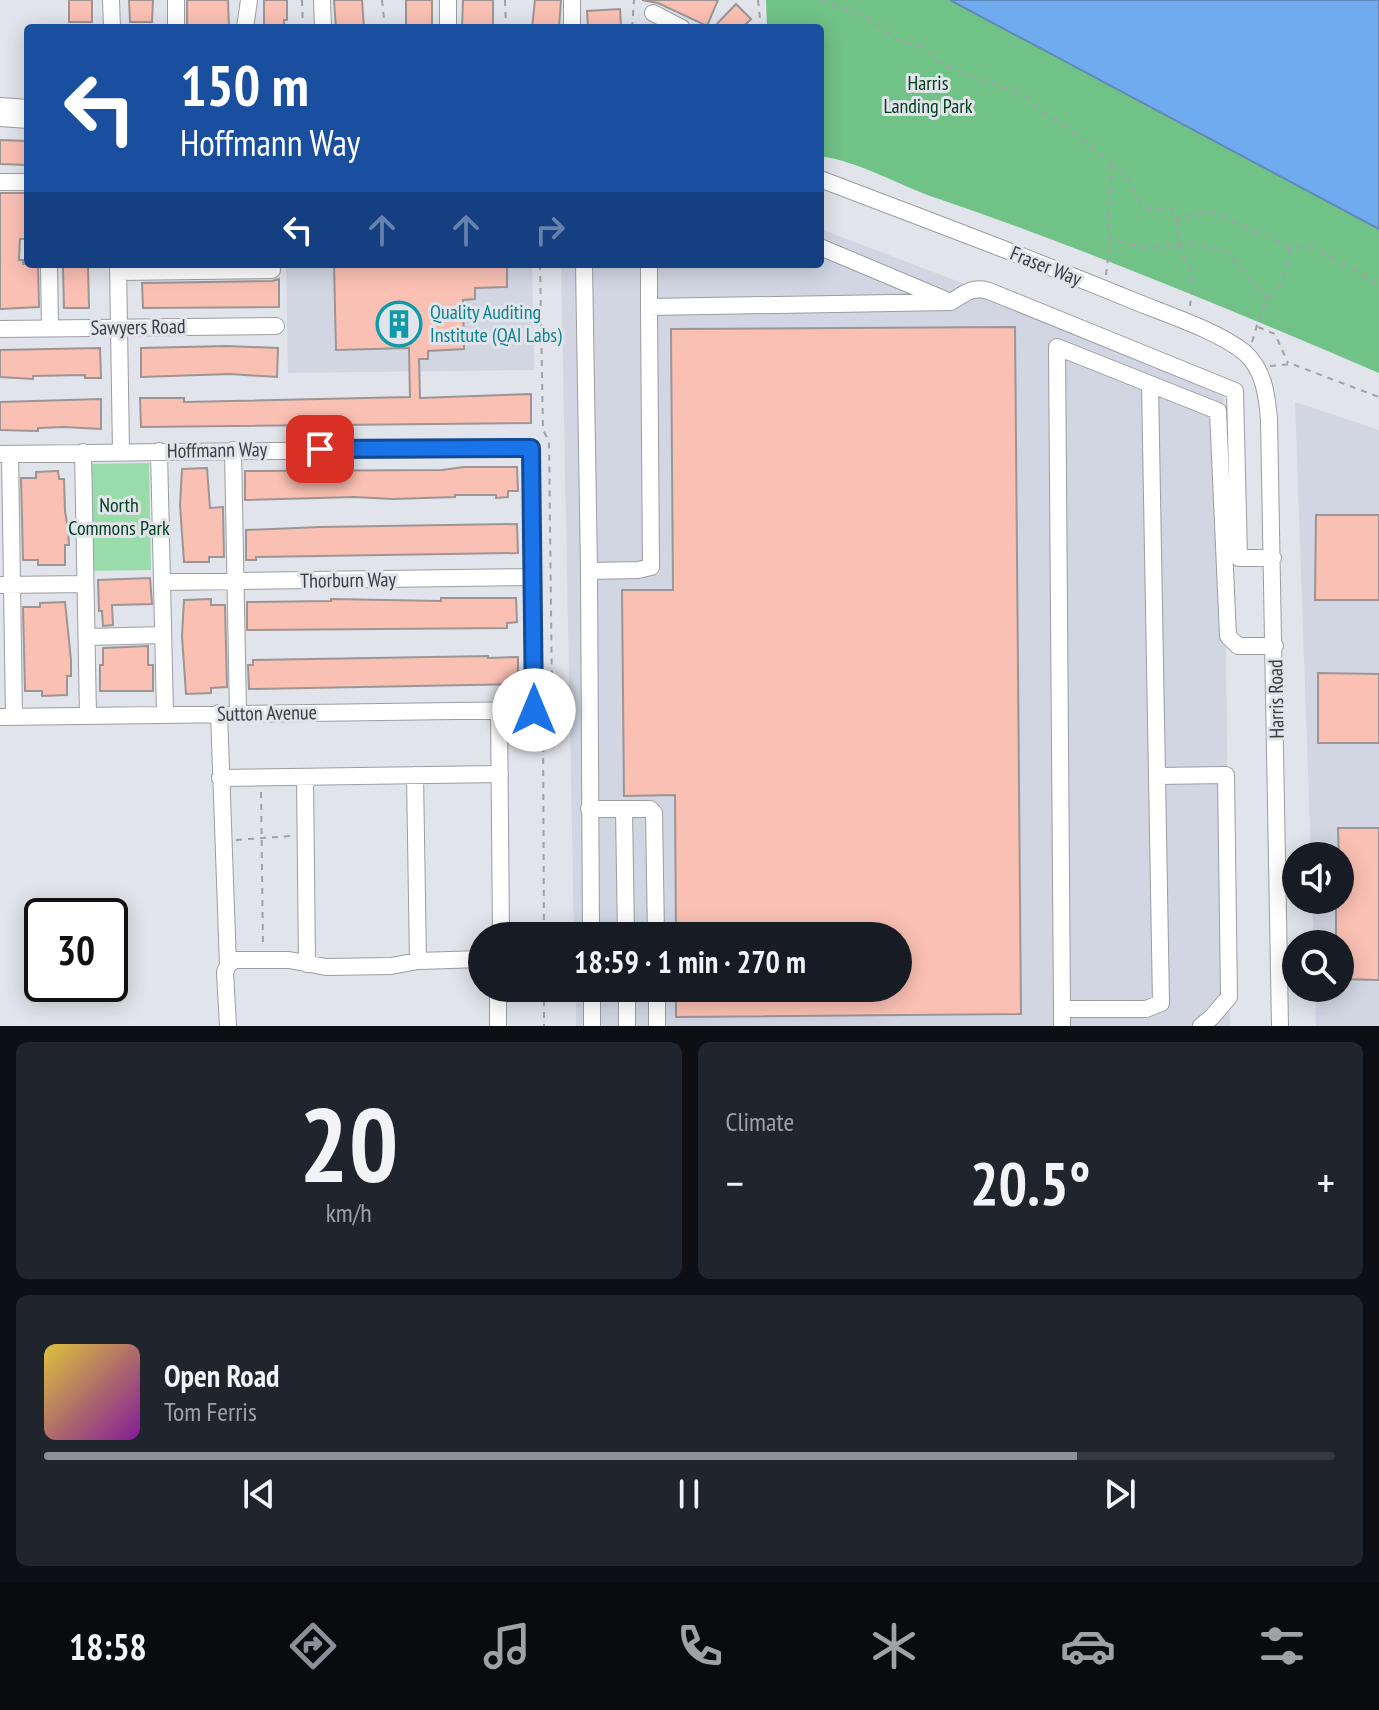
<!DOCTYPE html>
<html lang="en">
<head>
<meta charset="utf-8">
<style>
  :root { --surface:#171b24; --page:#20242c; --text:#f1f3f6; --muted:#9ea1a6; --line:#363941; --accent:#8c9099 }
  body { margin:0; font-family:"PT Sans Narrow",sans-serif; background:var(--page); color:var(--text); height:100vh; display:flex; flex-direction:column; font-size:30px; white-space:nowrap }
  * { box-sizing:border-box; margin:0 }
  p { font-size:26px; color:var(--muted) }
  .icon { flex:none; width:44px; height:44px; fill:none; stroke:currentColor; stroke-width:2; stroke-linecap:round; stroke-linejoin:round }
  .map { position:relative; height:1026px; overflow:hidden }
  .drawer { display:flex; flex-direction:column; gap:16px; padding:16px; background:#0d0f14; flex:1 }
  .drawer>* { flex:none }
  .guide { position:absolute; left:24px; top:24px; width:800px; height:244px; border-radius:8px; box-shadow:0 4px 20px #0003; background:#1a4fa0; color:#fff; overflow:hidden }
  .buttons { position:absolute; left:1282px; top:842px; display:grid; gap:16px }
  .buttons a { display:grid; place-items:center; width:72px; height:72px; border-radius:50%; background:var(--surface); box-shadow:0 4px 20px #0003; font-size:40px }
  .speed { position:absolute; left:24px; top:898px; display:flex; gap:16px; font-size:40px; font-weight:700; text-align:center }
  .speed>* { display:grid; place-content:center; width:104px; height:104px; border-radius:50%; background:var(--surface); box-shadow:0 4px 20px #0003; line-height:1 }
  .speed .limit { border:4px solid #111; border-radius:12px; background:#fff; color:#111 }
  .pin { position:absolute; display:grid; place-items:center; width:68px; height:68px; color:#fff; margin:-34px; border-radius:16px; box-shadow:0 4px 12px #0006 }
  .me { position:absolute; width:88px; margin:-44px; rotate:0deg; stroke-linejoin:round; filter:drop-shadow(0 0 6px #0008) }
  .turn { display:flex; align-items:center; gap:28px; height:168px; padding:0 24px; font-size:36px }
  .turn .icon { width:104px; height:104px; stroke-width:2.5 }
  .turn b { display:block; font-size:56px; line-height:68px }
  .lanes { display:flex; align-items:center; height:76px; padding:0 24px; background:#0003; justify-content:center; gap:40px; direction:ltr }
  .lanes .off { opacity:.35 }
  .big { font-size:60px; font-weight:700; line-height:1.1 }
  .drawer .tile { flex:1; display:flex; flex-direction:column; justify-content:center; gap:12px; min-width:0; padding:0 28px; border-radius:12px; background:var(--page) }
  .drawer .dial { align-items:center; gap:0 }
  .dial b { font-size:104px; line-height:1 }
  .song { display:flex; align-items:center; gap:24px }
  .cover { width:96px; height:96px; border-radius:12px; background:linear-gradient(135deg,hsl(50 70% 55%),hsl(290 70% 35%)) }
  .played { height:8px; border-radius:4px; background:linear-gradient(90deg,var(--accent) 80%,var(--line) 80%) }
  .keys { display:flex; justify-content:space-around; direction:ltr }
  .heat { display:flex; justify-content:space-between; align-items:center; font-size:44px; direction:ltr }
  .drawer .tiles { flex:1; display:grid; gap:16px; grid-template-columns:1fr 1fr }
  .tile:last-child { grid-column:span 2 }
  .trip { position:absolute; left:468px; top:922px; width:444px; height:80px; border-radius:40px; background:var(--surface); box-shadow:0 4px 20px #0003; font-weight:700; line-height:80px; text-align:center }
  .menu { display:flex; height:128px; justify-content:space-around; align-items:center; background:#090b0e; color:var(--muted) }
  .menu .icon { width:56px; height:56px }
  .menu .current { color:var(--accent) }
  .menu b { font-size:36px; color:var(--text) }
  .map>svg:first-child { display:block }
</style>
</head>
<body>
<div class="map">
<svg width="1379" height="1026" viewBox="0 0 1379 1026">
  <rect width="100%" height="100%" fill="#e1e4ea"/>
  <path fill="#d2d6e3" d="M820,229L1223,382L1230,1026H576V988H898V936H574L561,264H820Z
    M286,264H532L534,370L288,373Z
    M1295,402L1379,430V1026H1316L1315,988H1340V944H1314L1312,900H1340V856H1311Z"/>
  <path fill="#99dca9" d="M149,463L151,570L88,571L86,464Z"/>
  <path fill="#71c287" d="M766,0H950L1379,229V373C1234,311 1088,250 939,199C900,186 861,162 820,156V28H767Z"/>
  <path fill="#71abef" stroke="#618aba" stroke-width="2" d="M950,0H1379V229Z"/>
  <path fill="#fbc0b4" stroke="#9c9594" stroke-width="2" d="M69,0H92V22H69Z
    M129,0H153L152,22H130Z
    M187,0H228L229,28H187Z
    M264,0H287V20H284V28H264Z
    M334,0H362L364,28H336Z
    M406,0H432V28H406Z
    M463,0H493V28H462Z
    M535,0H561L559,28H532Z
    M642,0H718L707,26L658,3Z
    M736,4L751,19L742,28H713Z
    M620,9L621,26L588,28L587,11Z
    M0,140L28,141V165L0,164Z
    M0,193H28V239H20L19,260H23V264H38L39,307L0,309Z
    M334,264H507V287L475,288V299L463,300L464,349L428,351V359H419L420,398L531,394V423L141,427L140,398H184V402L410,397L409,348L336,350Z
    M88,266L89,308H64L63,267Z
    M279,279V307L143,308L142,283L272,281Z
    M1015,327L1021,1014L676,1017V988H898V936H676L675,795L624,796L622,590H673L671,329Z
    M227,346L278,348L277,377L230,374L141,377V348Z
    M100,348L101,378H85V375L33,376V379L0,377V350Z
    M101,399V429L64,427L38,428V431L0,430V402Z
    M464,467H517L518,491H508V497L496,498V495H455V497L393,499L354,497L245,500V471L442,470Z
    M207,468L210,508L223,507L224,557H209V562H184L180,505L182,469Z
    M58,471L59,479H64L65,511L68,529L69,545H65V565H38V560H23L21,478H36V472Z
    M1316,515H1379V600H1315Z
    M517,524L518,553L256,557V560H246V530L320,527Z
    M150,578L152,604L112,605L113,625L103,626L102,611H99L98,580Z
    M441,598H516L517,622L507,623V628L247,630V602L331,601V599L441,601Z
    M211,599V605H225L227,687L211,688V693L186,694L182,636L184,600Z
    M65,602L71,660V676H67V695L42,696V691H25L23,607H40V603Z
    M148,646V665H153V691H100V665H103V648Z
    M488,656V658L518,657V684L249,689L248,665H253V660Z
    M1318,673L1379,674V743H1318Z
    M1338,828H1379V980L1340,979V944H1336V900H1340Z"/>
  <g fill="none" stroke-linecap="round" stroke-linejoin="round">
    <g stroke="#9b9da3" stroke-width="18">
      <path id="minor" d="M111,0L112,28
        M176,0V28
        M322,0L323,28
        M448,0V28
        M572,0V28
        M653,13L682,28
        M245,28L249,0
        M0,106L28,108
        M0,118L28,120
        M820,179C925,219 1030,258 1134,301C1166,314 1218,331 1244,352C1264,369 1267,396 1269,419L1280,1026
        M0,182H28
        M820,247L946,300
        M49,264L50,328
        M118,264L121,452
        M584,264L589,571
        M649,264V307
        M118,272L272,270
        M0,329L276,326
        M1150,384L1157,776
        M233,450L238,713
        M159,451L165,714
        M83,452L88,715
        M0,454L531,448L534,710L0,717
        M10,454L14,717
        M163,582L533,577
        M2,585L85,584
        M87,637L163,635
        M499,711L501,936
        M219,713L228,965
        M415,775L418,961
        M305,777L307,964
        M220,778L500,774
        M589,809H650L654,813L656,936
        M624,809L626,936
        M591,936L589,571L638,570L651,567L649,307L951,302C965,293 973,286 989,291L1235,391L1239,558H1273
        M498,988V1026
        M592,988V1026
        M627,988V1026
        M657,988V1026
        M1062,1009L1057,347L1218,411L1228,636L1238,646H1275
        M228,1026L225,972L228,965L235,960H289L326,967L391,966L418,961L482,959
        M1062,1026V1009H1146L1161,1003L1157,776L1226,775L1229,997L1212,1017L1201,1026"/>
    </g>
    <path stroke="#9fa1a6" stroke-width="2" stroke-dasharray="6 6" stroke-linecap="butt" d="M302,0L303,28
      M382,0L385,28
      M505,0L506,28
      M758,0L761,28
      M821,0L863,15L898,40L923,47L942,65L1027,96L1038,110L1064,125L1126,175L1141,205L1151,209L1170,208L1177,219L1209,210L1242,226L1262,232L1292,249L1305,247L1321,251L1379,285
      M124,27L162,26
      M55,28L98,27
      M632,28L634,0
      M1112,164L1108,221L1111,240L1153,248L1189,242L1227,251L1246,276L1263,291L1267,299
      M1177,220L1179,249L1191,270L1192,291L1190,306
      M540,264L543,430L549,441L552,692L549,705
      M1106,275L1110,241
      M1258,327L1275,334L1288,363
      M1252,342L1262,308L1280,285L1291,250
      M1270,366L1292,364L1379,397
      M543,722L544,936
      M261,792L263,946
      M236,840L290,836
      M544,988V1026"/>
    <use href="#minor" stroke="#fff" stroke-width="16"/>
  </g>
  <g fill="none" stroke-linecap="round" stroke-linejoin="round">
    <g stroke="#114b97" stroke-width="20">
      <path id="route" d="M320,449L531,448L534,710"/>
    </g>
    <use href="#route" stroke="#1a73e8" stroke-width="14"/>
  </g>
  <defs>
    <g id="building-ring" transform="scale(2.3)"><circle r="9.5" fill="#e1e4ea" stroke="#0f9aa8" stroke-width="1.5"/><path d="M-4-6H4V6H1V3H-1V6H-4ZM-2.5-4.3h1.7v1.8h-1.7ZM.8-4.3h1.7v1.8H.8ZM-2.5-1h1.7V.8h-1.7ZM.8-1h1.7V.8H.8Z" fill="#0f9aa8"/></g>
  </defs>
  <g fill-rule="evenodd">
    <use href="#building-ring" x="399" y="324"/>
  </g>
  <g text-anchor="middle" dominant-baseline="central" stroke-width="6" stroke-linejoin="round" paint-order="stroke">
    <g font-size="20" fill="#00401b" stroke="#e1e4ea">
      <text x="928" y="83">Harris<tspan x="928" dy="23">Landing Park</tspan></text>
      <text x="119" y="505">North<tspan x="119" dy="23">Commons Park</tspan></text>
    </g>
    <g font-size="20" fill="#3b3c3e" stroke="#e1e4ea">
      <text transform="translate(1046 266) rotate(22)">Fraser Way</text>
      <text transform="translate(138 327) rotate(-1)">Sawyers Road</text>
      <text transform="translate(217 450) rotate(-1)">Hoffmann Way</text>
      <text transform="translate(348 580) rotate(-1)">Thorburn Way</text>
      <text transform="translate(1276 699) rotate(-91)">Harris Road</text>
      <text transform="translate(267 713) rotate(-1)">Sutton Avenue</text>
    </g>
    <g font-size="20" fill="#0d838f" stroke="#e1e4ea" text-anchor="start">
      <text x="430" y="312">Quality Auditing<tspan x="430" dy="23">Institute (QAI Labs)</tspan></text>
    </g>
  </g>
</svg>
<div class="buttons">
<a><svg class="icon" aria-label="sound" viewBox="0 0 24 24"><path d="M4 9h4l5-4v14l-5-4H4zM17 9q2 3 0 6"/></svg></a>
<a><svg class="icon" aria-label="search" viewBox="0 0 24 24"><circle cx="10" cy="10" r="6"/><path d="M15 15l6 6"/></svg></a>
</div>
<div class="speed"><div class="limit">30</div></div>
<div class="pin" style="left:320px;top:449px;background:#d93025"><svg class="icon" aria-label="arrive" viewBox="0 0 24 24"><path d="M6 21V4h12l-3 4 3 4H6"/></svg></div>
<svg class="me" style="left:534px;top:710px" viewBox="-20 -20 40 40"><circle r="19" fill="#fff"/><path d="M0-13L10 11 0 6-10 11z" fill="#1a73e8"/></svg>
<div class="trip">18:59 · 1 min · 270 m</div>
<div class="guide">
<div class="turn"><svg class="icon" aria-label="left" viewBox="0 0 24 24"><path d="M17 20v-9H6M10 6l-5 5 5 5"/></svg><div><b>150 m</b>Hoffmann Way</div></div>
<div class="lanes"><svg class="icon" aria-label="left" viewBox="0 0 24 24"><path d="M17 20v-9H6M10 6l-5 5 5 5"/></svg><svg class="icon off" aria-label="ahead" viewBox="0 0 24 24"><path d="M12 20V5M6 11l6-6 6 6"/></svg><svg class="icon off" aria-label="ahead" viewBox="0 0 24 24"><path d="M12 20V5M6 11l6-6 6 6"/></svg><svg class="icon off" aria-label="right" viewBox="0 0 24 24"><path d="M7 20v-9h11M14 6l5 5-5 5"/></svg></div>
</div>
</div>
<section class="drawer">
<div class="tiles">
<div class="tile dial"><b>20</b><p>km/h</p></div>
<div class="tile"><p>Climate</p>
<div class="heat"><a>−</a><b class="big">20.5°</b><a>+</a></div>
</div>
<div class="tile">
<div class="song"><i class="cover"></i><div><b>Open Road</b><p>Tom Ferris</p></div></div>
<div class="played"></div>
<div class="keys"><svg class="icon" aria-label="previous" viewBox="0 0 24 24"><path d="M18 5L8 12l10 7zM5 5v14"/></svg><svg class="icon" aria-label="pause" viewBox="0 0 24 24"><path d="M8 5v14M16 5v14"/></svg><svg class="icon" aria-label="next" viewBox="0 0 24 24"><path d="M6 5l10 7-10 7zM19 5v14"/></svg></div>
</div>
</div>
</section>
<nav class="menu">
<b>18:58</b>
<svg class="icon current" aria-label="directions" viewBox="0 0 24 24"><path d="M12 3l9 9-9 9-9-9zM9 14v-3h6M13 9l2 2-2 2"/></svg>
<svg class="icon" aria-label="music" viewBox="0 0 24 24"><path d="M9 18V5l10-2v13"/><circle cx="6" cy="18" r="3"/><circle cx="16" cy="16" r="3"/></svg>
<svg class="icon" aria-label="phone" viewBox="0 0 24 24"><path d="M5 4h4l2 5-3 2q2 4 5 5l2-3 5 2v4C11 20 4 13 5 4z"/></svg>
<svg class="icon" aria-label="climate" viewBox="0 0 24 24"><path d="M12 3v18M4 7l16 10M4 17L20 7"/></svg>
<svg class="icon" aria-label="car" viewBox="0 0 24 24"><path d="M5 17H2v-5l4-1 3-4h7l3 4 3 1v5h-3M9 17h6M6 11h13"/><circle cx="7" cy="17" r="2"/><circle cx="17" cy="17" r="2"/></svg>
<svg class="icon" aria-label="filters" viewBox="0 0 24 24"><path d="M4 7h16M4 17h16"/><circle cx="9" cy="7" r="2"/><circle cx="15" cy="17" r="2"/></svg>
</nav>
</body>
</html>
